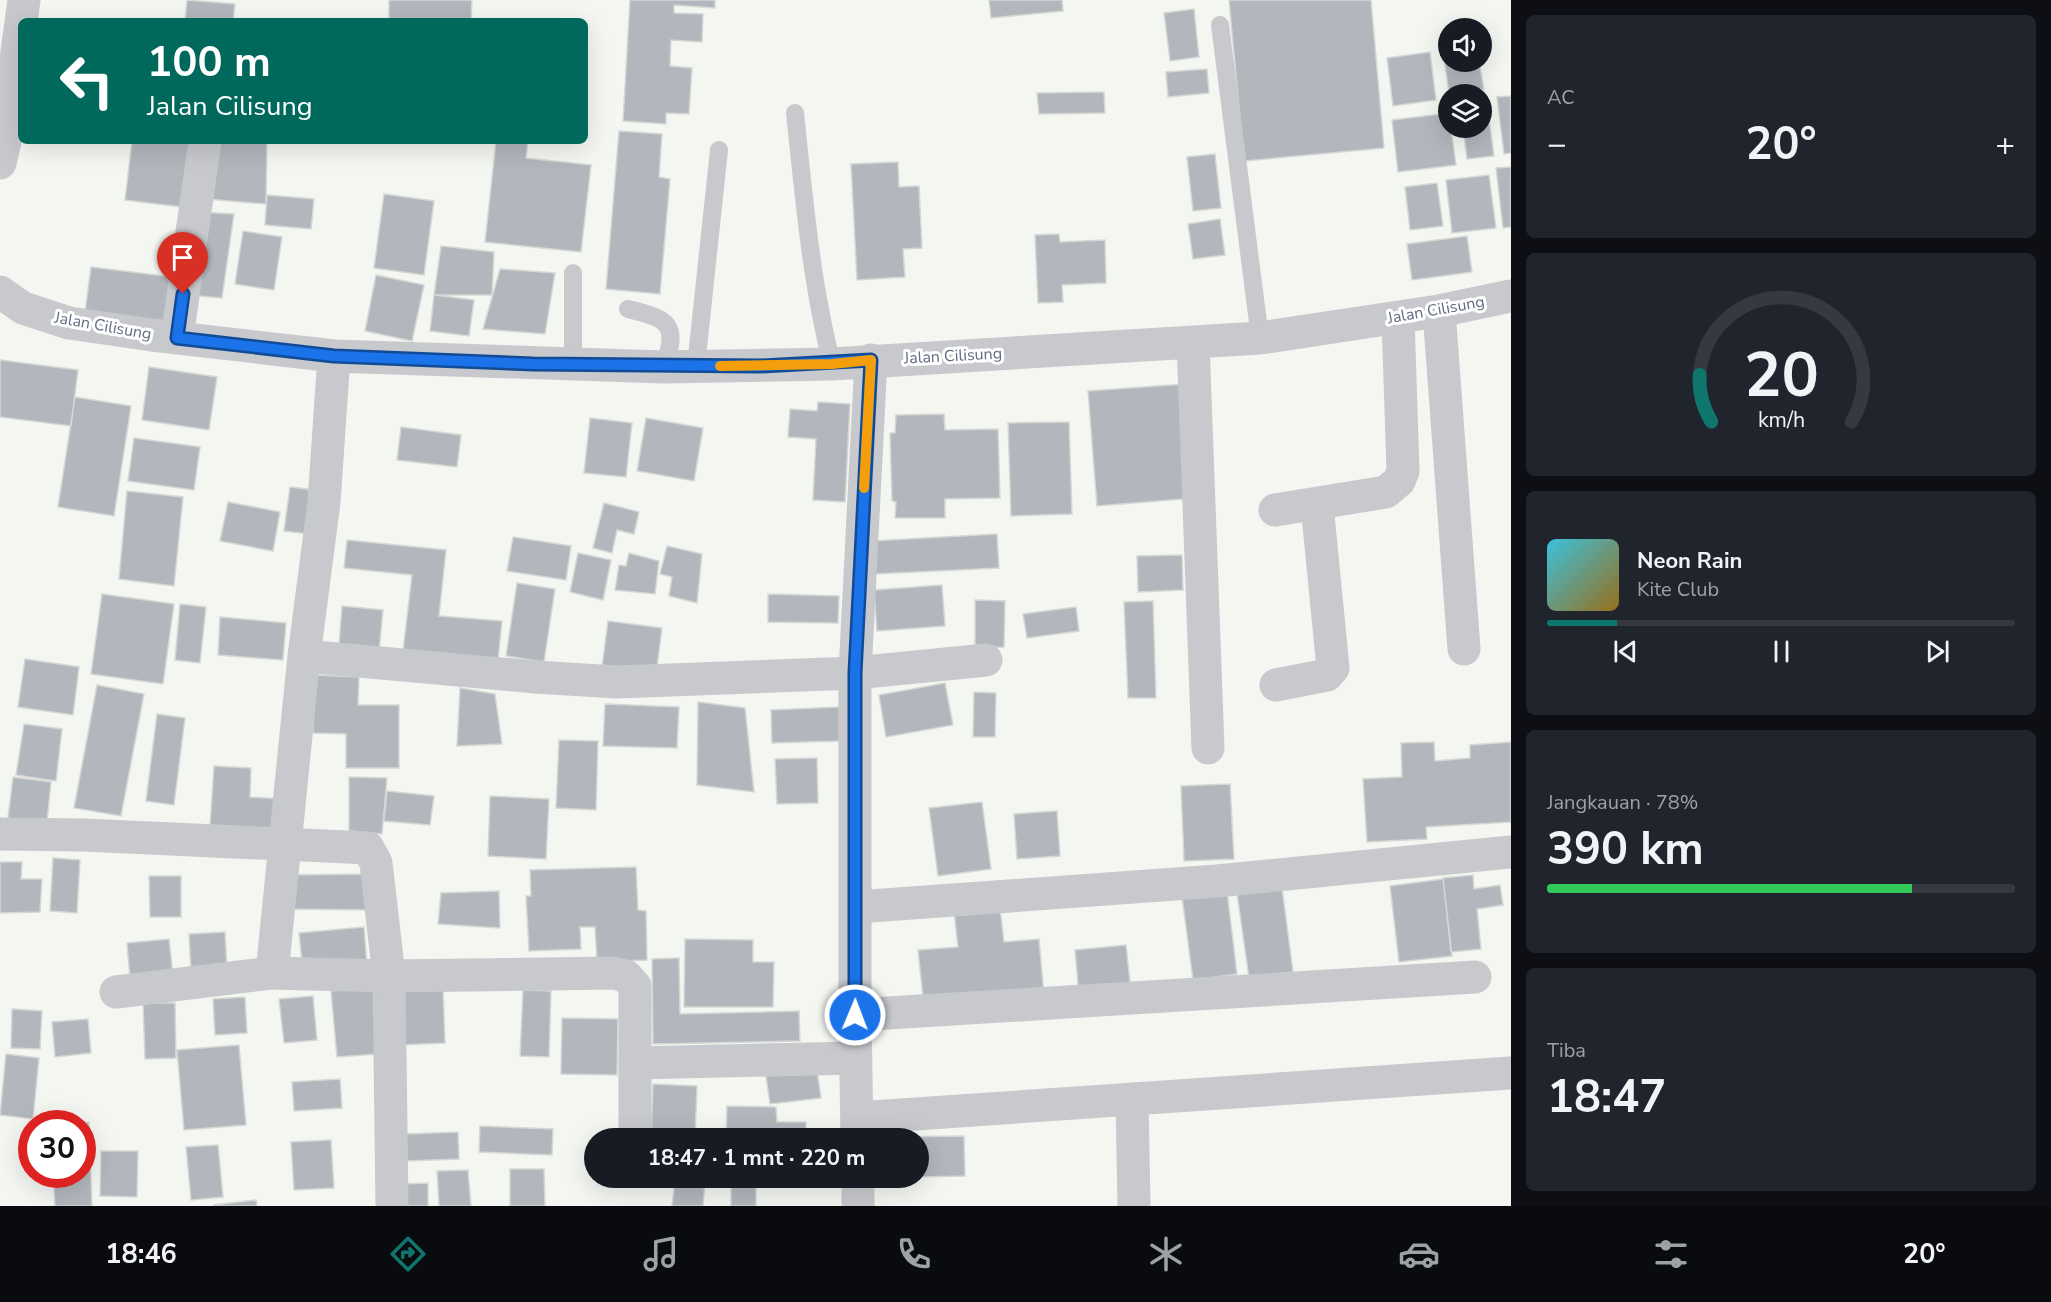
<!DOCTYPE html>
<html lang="id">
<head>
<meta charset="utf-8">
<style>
  :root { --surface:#171b24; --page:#20242c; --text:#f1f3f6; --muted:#9ea1a6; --line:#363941; --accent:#0f766e }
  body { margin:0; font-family:"Nunito Sans",sans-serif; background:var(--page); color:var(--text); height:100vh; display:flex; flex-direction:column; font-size:22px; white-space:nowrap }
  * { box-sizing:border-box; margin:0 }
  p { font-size:20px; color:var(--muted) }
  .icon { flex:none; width:33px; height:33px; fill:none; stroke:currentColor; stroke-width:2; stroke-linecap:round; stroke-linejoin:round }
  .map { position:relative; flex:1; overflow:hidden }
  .drawer { display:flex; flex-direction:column; gap:15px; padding:15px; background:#0d0f14; width:540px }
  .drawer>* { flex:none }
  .hud { position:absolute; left:18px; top:18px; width:570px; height:126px; border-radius:9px; box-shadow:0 6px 24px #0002; background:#00695c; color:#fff; overflow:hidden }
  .tools { position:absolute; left:1438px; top:18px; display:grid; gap:12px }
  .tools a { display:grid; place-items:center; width:54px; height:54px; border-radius:50%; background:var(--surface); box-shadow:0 6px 24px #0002; font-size:30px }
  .speed { position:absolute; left:18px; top:1110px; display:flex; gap:12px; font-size:30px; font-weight:700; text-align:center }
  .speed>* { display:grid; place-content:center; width:78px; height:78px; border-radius:50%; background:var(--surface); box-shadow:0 6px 24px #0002; line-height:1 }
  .speed .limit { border:9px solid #d22; background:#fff; color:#111 }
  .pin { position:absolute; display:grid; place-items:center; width:51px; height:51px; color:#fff; margin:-62px -26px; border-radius:50% 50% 50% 0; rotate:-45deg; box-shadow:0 0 6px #0007 }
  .pin .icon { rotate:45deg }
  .me { position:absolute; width:66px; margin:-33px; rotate:1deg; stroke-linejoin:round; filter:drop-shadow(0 0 4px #0008) }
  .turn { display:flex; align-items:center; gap:21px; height:126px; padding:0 30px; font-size:27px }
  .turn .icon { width:78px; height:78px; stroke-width:2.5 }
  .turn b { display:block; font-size:42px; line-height:51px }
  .big { font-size:45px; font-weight:700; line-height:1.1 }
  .drawer .card { flex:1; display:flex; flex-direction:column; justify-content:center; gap:9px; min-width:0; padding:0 21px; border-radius:9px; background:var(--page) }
  .drawer .dial { align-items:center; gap:0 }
  .dial svg { height:156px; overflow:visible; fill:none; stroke:var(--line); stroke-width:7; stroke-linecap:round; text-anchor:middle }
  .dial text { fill:var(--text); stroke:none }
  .song { display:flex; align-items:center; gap:18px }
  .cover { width:72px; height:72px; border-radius:9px; background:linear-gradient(135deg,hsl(190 70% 55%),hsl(40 70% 35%)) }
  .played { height:6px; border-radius:3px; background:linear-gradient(90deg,var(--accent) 15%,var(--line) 15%) }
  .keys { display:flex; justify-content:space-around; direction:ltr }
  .heat { display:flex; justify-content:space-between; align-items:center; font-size:33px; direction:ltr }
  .charge { height:9px; border-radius:4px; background:linear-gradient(90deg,#34c759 78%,var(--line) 0) }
  .trip { position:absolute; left:584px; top:1128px; width:345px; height:60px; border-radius:30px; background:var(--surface); box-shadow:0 6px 24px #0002; font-weight:700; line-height:60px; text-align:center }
  .tab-bar { display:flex; height:96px; justify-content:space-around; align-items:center; background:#090b0e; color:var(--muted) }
  .tab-bar .icon { width:42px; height:42px }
  .tab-bar .on { color:var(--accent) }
  .tab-bar b { font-size:27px; color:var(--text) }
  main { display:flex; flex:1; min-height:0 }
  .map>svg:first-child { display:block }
</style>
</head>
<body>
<main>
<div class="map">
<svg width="1511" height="1206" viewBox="0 0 1511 1206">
  <rect width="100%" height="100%" fill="#f4f6f1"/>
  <path fill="#b2b6bd" stroke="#d6d7d4" stroke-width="1.5" d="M187,0L235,4L233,21H185Z
    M389,0H472L471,21H389Z
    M630,0H715V8L674,5V13L703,14L702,42L671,40L670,66L692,68L689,114L666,113V124L623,121Z
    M989,0H1062L1063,11L991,18Z
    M1229,0H1371L1384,148L1244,161Z
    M1194,9L1199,57L1170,61L1164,13Z
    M1449,49V62H1479L1484,89L1449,94L1443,50Z
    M1430,52L1436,100L1393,106L1387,58Z
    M1207,69L1209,93L1168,97L1166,72Z
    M1104,92L1105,113L1039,114L1037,93Z
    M1511,96V153L1504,154L1497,97Z
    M1487,104L1494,156L1467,159L1463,128H1482V105Z
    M1449,113L1456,165L1398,172L1392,120Z
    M619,131L662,134L659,177L670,179L660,294L606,289Z
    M132,141H198L190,208L125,200Z
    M214,141H267L266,204L207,199Z
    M496,141H528L526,158L591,165L581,252L485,242Z
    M1215,154L1221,208L1193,211L1187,157Z
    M898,162L899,187L919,186L922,248L903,249L905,277L857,280L851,164Z
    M1511,167V227L1503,228L1496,168Z
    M1489,175L1496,228L1452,233L1446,180Z
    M1437,183L1443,226L1410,230L1405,187Z
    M384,194L434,201L424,275L374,268Z
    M267,195L314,199L311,229L265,225Z
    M198,212L234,214L222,298L187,295Z
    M1220,219L1225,255L1193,259L1188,224Z
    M243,231L282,237L274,290L235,284Z
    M1059,234L1060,242L1105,240L1106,283L1062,285L1063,302L1038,303L1035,235Z
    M1467,236L1472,272L1412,280L1407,244Z
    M441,246L494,252L492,295H434Z
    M91,267L180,278L175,324L85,312Z
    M500,269L555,273L545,334L483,329Z
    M376,275L424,285L412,341L365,331Z
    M434,295L474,300L469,336L430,331Z
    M0,360L78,370L71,426L0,417Z
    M149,367L217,377L209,430L142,420Z
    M1186,384L1195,498L1097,506L1088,391Z
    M75,397L131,406L114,516L58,507Z
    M818,402L850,404L845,502L813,500L816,439L788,437L790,409L817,411Z
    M944,414L945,430L998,429L1000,498L945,499V518H895L896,502L892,501L890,433H895L896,415Z
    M590,418L632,423L626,477L584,473Z
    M646,418L703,428L694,481L637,471Z
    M1069,422L1072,514L1011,516L1008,423Z
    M401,427L461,435L457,467L397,460Z
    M134,438L200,447L194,490L128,481Z
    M290,487L323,491L317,535L284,531Z
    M127,491L183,497L174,586L119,579Z
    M228,502L280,512L273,551L220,541Z
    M604,503L639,512L634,534L617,530L612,553L593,548Z
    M997,534L999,568L873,574L872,541Z
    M513,537L571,546L566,580L507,571Z
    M347,540L446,550L439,616L502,621L498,660L403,651L412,575L344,568Z
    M667,546L702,554L697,603L669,596L672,577L660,574Z
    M578,553L611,560L603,600L570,592Z
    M629,553L659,561L655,594L615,590L619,565L626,566Z
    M1182,555L1183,590L1138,592L1137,556Z
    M517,583L555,589L544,662L506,656Z
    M942,585L945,626L877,631L874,590Z
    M102,594L174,604L163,684L91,674Z
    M768,594L839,596L838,623L768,622Z
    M975,600L1005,601L1004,647L975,648Z
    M1153,601L1156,698H1128L1124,602Z
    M180,604L206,607L200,663L175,660Z
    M342,606L383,610L378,662L338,658Z
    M1076,607L1079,631L1027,638L1023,614Z
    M220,617L286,623L283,660L218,655Z
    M608,621L662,628L656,675L602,667Z
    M25,659L79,667L73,715L18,707Z
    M315,675L359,677L358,705H399V768H346V734L313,733Z
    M945,683L953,725L886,737L879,695Z
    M97,685L144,694L121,816L74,808Z
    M460,688L495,694L502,744L457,746Z
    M974,692L996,693L995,737H973Z
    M698,702L745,708L754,792L697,785Z
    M605,704L679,707L677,748L603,746Z
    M839,707L840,741L772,743L771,710Z
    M157,714L185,718L174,805L146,801Z
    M24,724L62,729L56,781L16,775Z
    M559,740L598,741L596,810L556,808Z
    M1434,742L1435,761L1470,758V745L1511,742V822L1426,827L1427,839L1367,842L1363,779L1402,777L1401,743Z
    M817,758L818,803L777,804L775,759Z
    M214,766L251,768L250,797L281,799L279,832L210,826Z
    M13,777L51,782L46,831L7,826Z
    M349,777L387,778L382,834L349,831Z
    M1230,784L1234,859L1184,861L1181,786Z
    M387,791L434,796L430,825L384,821Z
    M490,796L549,799L546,859L488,856Z
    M982,802L991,869L938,876L929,808Z
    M1057,811L1060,856L1017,859L1014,814Z
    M53,858L80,860L77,913L50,911Z
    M0,862H22L21,879H42L40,912L0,913Z
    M636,867L638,910L646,911L647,960L597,962L595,927H580L581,949L529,951L526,896H531L530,870Z
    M370,874L371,910L292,909V875Z
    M1473,875L1474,889L1500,885L1503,905L1477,909L1481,949L1451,952L1443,878Z
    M149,876H181V917H150Z
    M1443,879L1452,956L1399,962L1390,886Z
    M1281,880L1293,972L1249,978L1236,886Z
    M1226,883L1237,974L1193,980L1181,889Z
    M499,891L500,928L438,924L441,893Z
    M1000,908L1004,942L1039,939L1044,995L924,1006L918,950L958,947L954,912Z
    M364,927L367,965L303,971L299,933Z
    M225,932L227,970L191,971L189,934Z
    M169,939L173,975L130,979L127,943Z
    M685,939L753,940V962H774L773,1007H684Z
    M1126,945L1131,990L1079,995L1075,950Z
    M679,958L680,1014L799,1011L800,1041L653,1044L652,959Z
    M383,986L389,1053L337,1057L331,991Z
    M443,988L445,1043L399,1045L397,990Z
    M523,990L551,991L549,1057L520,1056Z
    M313,996L317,1040L284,1043L279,999Z
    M245,997L247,1033L215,1035L213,999Z
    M143,1003H175L176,1058L145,1059Z
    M12,1009L42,1011L40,1049L11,1048Z
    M562,1018L618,1019L617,1075L561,1074Z
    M88,1019L91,1053L55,1057L52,1022Z
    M239,1045L246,1125L184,1130L177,1050Z
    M6,1054L39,1058L33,1119L0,1115Z
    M816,1063L821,1098L770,1104L765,1070Z
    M340,1079L342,1108L294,1111L292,1082Z
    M653,1084L697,1086L695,1138H651Z
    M727,1106L776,1107L777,1122H806V1138H726Z
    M89,1122L92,1206H55L53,1174H82V1124H66Z
    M480,1126L553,1129L552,1155L479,1152Z
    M458,1132L459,1159L407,1161L406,1134Z
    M964,1136L965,1176L918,1177V1138L888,1137Z
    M331,1140L334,1188L294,1190L291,1142Z
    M218,1145L223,1197L191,1200L186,1147Z
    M101,1151H138L137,1197L100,1196Z
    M510,1169H544L545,1206H510Z
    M468,1170L471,1206H439L437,1171Z
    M675,1179L705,1183L703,1206H672Z
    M428,1183V1206H403L402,1184Z
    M731,1183L756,1184V1206H731Z
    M256,1200L257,1206H214V1205Z"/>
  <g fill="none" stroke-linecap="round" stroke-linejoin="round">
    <path stroke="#c7c9cd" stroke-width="18" d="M1220,25L1260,338
      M795,113C804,197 811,283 832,364
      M628,309C669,319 679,324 664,367
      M573,366V273
      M696,366L719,150"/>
    <path stroke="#c7c9cd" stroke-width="33" d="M0,163L5,141L24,0
      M0,292L23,308L69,323L152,335L334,356L664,367L832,364L1260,338L1439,311L1511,296
      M1439,311L1464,649
      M177,338L205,141
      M1193,343L1208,748
      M1275,510L1386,492L1399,481L1403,471L1398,318
      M304,656L535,677L617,682L855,673L986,660
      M1276,685L1327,675L1333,668L1317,505
      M0,834L84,835L368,848L376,863L389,976L392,1206
      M856,907L1217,881L1511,852
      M272,973L304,656L324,502L334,356
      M116,992L272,973L389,976L613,973L626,976L635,986V1138
      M855,1015L1475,977
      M635,1063L856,1058
      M1132,1099L1134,1206
      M857,1118L1511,1073
      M857,1138L855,1015V673L871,360
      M858,1178V1206"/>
  </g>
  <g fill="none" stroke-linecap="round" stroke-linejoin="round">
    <g stroke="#114b97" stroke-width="15">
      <path id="route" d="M183,294L177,338L334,356L533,364L760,366L871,360L855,673V1015"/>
    </g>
    <use href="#route" stroke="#1a73e8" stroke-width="10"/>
    <path stroke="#f59e0b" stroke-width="10" d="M720,366L832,364L871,360L864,488"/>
  </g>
  <g text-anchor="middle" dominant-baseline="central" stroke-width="6" stroke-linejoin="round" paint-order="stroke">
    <g font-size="16" fill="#636c84" stroke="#fff">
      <text transform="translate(1436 310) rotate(-10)">Jalan Cilisung</text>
      <text transform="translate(103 326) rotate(10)">Jalan Cilisung</text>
      <text transform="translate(953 356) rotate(-3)">Jalan Cilisung</text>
    </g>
  </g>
</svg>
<div class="tools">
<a><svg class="icon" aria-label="sound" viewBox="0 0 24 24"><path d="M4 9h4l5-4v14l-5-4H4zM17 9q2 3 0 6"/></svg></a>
<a><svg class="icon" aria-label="layers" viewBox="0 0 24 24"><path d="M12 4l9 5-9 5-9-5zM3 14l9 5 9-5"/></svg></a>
</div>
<div class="speed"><div class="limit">30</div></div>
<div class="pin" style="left:183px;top:294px;background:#d93025"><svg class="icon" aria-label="arrive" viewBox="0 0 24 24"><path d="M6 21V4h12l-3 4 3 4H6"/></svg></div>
<svg class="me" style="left:855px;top:1015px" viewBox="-20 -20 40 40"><circle r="17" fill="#1a73e8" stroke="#fff" stroke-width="3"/><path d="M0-11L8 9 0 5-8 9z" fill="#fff"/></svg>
<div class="trip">18:47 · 1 mnt · 220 m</div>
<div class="hud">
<div class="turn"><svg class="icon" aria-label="left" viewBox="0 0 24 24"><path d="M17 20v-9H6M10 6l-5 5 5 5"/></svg><div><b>100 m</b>Jalan Cilisung</div></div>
</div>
</div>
<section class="drawer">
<div class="card"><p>AC</p>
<div class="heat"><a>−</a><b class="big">20°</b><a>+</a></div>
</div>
<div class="card dial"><svg viewBox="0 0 100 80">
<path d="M14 69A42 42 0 1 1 86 69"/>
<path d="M14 69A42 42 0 0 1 8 45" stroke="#0f766e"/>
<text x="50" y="56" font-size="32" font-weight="700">20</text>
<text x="50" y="72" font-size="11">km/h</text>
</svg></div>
<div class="card">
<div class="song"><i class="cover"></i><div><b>Neon Rain</b><p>Kite Club</p></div></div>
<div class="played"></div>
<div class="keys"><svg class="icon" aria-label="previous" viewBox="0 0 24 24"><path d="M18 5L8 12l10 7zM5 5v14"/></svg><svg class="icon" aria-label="pause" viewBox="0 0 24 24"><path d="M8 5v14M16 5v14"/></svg><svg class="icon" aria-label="next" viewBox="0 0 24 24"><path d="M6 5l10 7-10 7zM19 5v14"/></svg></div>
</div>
<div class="card"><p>Jangkauan · 78%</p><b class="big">390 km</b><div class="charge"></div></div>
<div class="card"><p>Tiba</p><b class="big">18:47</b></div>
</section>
</main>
<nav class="tab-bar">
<b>18:46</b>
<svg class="icon on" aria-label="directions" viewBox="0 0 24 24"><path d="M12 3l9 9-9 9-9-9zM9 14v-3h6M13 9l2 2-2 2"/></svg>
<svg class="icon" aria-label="music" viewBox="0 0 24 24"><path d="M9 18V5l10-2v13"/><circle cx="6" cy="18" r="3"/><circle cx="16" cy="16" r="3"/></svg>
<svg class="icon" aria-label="phone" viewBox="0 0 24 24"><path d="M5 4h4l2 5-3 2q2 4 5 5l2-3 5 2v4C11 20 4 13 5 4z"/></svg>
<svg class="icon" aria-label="climate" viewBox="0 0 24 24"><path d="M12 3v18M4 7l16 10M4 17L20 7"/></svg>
<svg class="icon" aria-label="car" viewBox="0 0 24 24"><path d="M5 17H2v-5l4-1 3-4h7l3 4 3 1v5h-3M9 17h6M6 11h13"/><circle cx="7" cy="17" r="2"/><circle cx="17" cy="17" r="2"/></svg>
<svg class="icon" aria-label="filters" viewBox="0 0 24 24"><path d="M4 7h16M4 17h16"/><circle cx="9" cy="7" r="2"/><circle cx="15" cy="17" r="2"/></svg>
<b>20°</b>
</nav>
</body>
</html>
